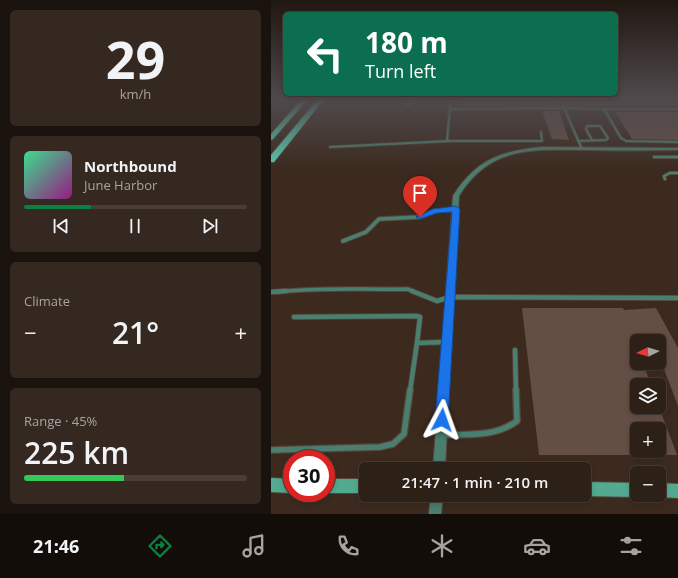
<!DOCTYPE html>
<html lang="en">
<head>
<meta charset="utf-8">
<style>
  :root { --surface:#2d2017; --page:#352820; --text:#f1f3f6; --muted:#a7a3a1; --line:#483e36; --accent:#0b8043 }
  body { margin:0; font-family:"Open Sans",sans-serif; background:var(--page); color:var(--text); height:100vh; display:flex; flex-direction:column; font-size:15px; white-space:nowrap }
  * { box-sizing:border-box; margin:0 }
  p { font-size:13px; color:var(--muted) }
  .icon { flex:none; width:22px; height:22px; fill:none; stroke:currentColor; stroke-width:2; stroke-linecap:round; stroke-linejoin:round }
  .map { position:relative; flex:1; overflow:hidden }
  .side { display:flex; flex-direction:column; gap:10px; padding:10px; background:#19120d; width:271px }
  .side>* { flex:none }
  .top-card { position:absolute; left:12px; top:12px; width:335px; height:84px; border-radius:6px; box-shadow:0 2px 6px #0003,0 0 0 1px var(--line); background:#0b6e4f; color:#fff; overflow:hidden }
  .needle { width:26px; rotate:265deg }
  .tools { position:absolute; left:359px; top:334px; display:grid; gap:8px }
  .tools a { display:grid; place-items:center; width:36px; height:36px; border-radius:6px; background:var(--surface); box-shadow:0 2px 6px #0003,0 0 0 1px var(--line); font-size:20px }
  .speed { position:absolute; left:12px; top:450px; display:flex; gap:8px; font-size:20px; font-weight:700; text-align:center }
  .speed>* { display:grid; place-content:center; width:52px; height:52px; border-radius:50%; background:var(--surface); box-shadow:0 2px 6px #0003,0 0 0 1px var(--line); line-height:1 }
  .speed .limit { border:6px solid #d22; background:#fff; color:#111 }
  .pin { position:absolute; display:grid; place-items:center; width:34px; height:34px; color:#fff; margin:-41px -17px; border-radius:50% 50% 50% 0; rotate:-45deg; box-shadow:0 0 4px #0007 }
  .pin .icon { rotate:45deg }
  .me { position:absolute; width:44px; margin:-22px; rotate:4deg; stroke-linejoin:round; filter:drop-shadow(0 0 3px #0008) }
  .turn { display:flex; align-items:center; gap:14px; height:84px; padding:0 16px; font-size:18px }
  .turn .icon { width:52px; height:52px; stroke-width:2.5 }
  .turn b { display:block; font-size:28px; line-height:34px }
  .big { font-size:30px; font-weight:600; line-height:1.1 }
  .side .tile { flex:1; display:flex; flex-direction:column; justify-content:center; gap:6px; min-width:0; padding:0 14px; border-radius:6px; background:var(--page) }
  .side .dial { align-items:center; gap:0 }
  .dial b { font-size:52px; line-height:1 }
  .song { display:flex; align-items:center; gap:12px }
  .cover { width:48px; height:48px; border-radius:6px; background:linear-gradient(135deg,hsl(150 70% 55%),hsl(310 70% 35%)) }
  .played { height:4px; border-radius:2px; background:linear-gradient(90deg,var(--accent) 30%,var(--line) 30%) }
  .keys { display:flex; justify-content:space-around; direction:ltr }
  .heat { display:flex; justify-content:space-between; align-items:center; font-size:22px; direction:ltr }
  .charge { height:6px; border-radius:3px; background:linear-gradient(90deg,#34c759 45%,var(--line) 0) }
  .trip { position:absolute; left:88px; top:462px; width:232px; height:40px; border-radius:6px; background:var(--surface); box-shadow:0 2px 6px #0003,0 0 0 1px var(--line); font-weight:600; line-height:40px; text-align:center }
  .menu { display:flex; height:64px; justify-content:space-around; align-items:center; background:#120d09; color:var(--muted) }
  .menu .icon { width:28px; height:28px }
  .menu .current { color:var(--accent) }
  .menu b { font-size:18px; color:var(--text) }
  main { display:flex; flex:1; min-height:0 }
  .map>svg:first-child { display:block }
</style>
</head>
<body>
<main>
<section class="side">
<div class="tile dial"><b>29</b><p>km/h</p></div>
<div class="tile">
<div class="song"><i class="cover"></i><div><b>Northbound</b><p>June Harbor</p></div></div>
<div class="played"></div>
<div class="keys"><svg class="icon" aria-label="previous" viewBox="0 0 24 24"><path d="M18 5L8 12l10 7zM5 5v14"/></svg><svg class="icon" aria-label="pause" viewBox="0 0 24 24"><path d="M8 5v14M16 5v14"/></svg><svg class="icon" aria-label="next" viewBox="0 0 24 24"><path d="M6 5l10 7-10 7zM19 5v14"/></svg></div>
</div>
<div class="tile"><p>Climate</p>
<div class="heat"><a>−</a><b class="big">21°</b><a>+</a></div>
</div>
<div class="tile"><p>Range · 45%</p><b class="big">225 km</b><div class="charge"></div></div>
</section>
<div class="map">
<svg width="407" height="514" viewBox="0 0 407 514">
  <rect width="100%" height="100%" fill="#3c2a1f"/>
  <path fill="#644f44" d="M188,98H286L289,106H187Z
    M291,98H350L352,100H374L372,98H407V106H295Z
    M271,111H288L298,140L281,139Z
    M344,112H407V140L361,139Z
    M251,308H352L353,310L385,308L407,348V406L388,356V341H366V363H372L380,385H366V407H388L406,455H388V429H366V455H268Z"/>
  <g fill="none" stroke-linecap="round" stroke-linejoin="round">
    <g stroke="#56453b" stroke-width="3.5">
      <path id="service-far4" d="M180,98L176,140L178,141H271L270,132
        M288,98L293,108L333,109L350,138L355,141L407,142
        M134,104H140L143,98
        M180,109L293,108L311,149
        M333,109H407
        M307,141L335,140L337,138L329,126H316L315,129L321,140
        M59,147L178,141"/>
    </g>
    <g stroke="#56453b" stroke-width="4">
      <path id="service-far3" d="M383,157H407
        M394,179L393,176L399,173H407
        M162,212L185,209"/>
    </g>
    <g stroke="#56453b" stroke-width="5.5">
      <path id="service-far2" d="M72,241L95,232L108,219L149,217L164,211
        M5,292C49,287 93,290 137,289L143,292"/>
    </g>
    <g stroke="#56453b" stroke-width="6">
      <path id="service-far1" d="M141,291L166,301L179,297L407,298
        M0,292L15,291
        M23,317L145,316L149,317L146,343
        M244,350L245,391
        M139,391L146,343L175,342"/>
    </g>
    <g stroke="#56453b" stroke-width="8">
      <path id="service" d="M173,435C199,434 224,437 246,421L245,390
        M0,450L109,447L122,444L133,434L139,390"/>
    </g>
    <g stroke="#56453b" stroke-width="2">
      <path id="minor" d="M271,147L407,148V150C378,150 350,151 321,150C267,150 220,143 188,196L174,469H162L182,196C205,160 229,151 271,147Z
        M160,495H172L170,514H158Z"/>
    </g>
    <g stroke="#56453b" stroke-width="2">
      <path id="secondary" d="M0,478L21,479V493L0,492Z
        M55,479H95V493H55Z
        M313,482L366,483V495H370L366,497L313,496L312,495H313Z
        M388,483L407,484V498L388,497L384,495H388Z"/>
    </g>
    <g stroke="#56453b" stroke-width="2">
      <path id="primary" d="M32,98H38L2,139L0,140V134Z
        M48,98H54L3,162H0V155Z"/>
    </g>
    <use href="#service-far4" stroke="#4a7e6e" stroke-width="2"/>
    <use href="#service-far3" stroke="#4a7e6e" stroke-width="2.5"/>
    <use href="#service-far2" stroke="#4a7e6e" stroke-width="3.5"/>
    <use href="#service-far1" stroke="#4a7e6e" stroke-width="4.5"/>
    <use href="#service" stroke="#4a7e6e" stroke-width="5.5"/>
    <use href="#minor" fill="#4a7e6e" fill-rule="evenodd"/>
    <use href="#secondary" fill="#52ab91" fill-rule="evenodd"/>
    <use href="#primary" fill="#57cdac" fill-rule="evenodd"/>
  </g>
  <linearGradient id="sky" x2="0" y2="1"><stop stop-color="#211711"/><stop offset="0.58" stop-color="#504a4d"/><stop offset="1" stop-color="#504a4d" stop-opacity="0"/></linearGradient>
  <rect width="407" height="170" fill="url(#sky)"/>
  <path fill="#1a73e8" stroke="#114b97" d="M185,206L189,209L177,420L175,425L171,426L166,425L164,420L181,212L166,213L149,219L145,217L162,209Z"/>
</svg>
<div class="tools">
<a><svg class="needle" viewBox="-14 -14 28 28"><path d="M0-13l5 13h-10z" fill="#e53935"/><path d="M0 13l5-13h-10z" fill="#a7a3a1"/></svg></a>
<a><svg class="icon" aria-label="layers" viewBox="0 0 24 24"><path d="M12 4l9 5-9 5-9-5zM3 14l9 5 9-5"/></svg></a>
<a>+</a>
<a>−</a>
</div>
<div class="speed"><div class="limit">30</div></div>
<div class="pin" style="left:149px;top:217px;background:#d93025"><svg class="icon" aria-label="arrive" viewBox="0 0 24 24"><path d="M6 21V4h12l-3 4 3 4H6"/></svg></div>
<svg class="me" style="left:171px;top:420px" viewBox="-20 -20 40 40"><path d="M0-17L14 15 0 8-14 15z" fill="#1a73e8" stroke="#fff" stroke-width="4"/></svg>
<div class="trip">21:47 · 1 min · 210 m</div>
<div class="top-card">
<div class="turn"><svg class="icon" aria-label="left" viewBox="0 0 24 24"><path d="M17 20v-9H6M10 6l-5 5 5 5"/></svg><div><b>180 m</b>Turn left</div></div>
</div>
</div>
</main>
<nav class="menu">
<b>21:46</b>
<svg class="icon current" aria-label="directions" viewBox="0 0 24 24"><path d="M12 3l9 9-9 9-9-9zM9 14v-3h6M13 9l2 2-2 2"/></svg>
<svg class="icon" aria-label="music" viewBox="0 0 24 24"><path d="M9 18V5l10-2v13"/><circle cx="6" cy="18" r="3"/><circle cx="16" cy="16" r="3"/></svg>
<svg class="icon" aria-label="phone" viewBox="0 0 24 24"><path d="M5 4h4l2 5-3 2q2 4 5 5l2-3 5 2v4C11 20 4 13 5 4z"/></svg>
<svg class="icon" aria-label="climate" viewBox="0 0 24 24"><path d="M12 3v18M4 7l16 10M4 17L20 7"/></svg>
<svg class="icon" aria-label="car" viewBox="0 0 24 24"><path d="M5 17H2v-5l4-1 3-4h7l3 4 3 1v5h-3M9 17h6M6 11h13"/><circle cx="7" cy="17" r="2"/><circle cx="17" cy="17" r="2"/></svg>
<svg class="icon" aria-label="filters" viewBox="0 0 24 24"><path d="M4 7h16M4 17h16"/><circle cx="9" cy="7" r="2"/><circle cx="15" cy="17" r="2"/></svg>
</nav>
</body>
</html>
